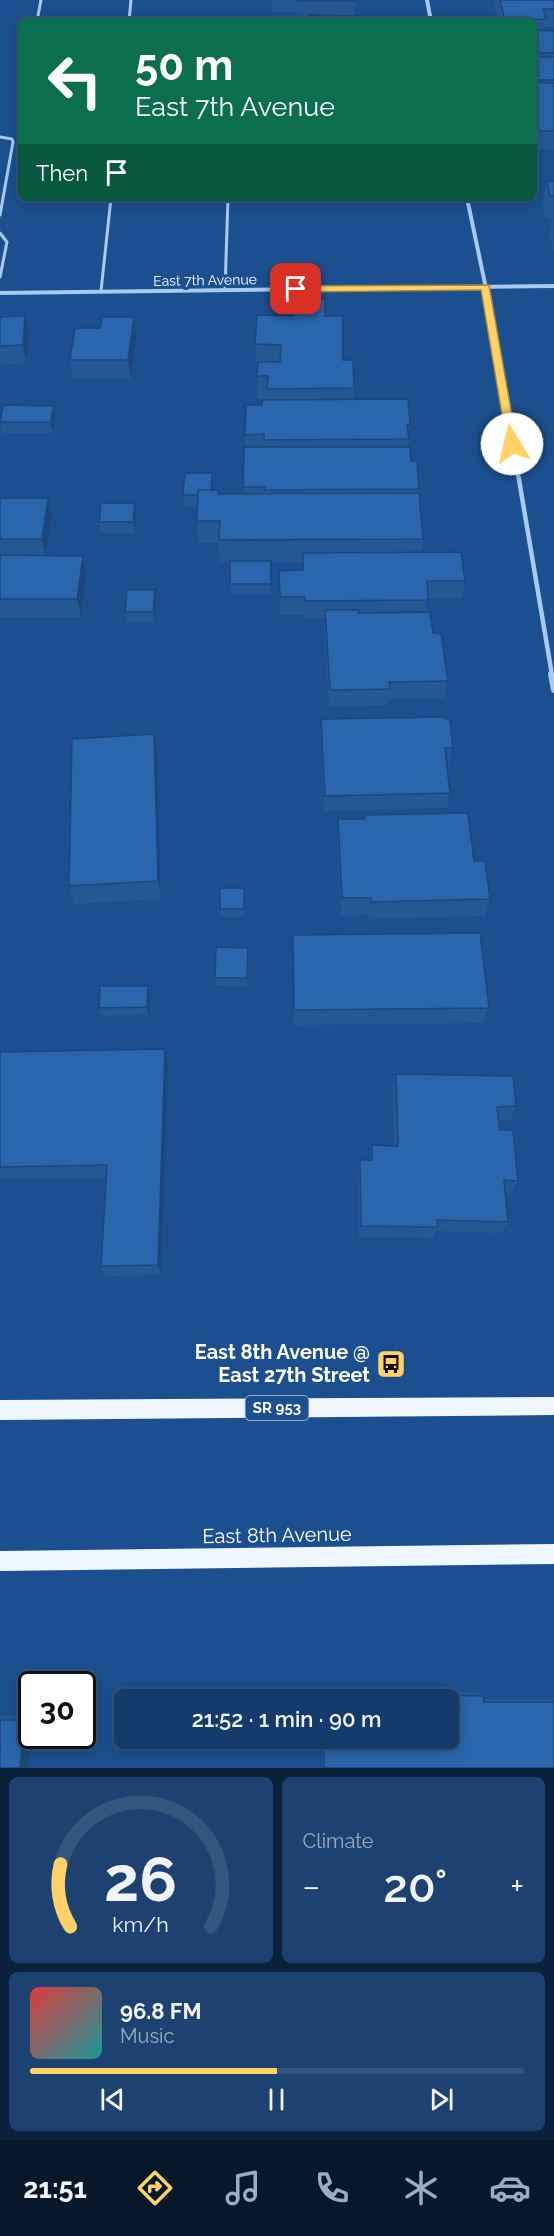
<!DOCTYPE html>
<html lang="en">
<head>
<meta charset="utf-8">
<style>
  :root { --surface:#143b6b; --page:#1d4271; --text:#f1f3f6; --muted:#9dadc1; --line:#33557e; --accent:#ffd166 }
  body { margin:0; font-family:Raleway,sans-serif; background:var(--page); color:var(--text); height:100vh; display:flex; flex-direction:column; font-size:22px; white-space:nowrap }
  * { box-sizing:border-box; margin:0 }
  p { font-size:20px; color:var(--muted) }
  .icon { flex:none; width:33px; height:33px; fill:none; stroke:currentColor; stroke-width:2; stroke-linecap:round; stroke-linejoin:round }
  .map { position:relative; height:1768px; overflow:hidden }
  .details { display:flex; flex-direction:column; gap:9px; padding:9px; background:#0b203b; flex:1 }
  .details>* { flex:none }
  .guide { position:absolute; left:18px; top:18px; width:519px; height:183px; border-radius:9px; box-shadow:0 3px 15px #0003,0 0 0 2px var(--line); background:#0b6e4f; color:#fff; overflow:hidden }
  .speed { position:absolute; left:18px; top:1671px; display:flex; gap:12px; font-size:30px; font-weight:700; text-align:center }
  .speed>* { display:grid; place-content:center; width:78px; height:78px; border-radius:50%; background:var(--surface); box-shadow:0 3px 15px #0003,0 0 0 2px var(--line); line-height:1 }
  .speed .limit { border:3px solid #111; border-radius:9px; background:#fff; color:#111 }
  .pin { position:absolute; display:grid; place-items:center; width:51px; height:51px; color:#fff; margin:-26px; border-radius:12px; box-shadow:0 3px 9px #0006 }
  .me { position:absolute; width:66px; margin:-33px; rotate:351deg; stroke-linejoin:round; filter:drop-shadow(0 0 4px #0008) }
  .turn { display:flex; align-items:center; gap:21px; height:126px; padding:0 18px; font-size:27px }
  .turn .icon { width:78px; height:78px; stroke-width:2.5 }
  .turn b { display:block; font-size:42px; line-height:51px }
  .then { display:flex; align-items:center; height:57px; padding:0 18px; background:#0003; gap:12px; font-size:22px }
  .big { font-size:45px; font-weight:600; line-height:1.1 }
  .details .card { flex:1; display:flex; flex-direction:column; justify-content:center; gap:9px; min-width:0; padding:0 21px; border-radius:9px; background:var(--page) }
  .details .dial { align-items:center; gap:0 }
  .dial svg { height:156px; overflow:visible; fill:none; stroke:var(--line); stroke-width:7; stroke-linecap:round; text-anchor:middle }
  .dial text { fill:var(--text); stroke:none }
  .song { display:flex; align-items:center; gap:18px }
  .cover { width:72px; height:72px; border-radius:9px; background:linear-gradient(135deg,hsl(0 70% 55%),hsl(180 70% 35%)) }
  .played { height:6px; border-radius:3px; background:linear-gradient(90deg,var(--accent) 50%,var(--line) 50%) }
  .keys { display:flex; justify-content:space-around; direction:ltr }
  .heat { display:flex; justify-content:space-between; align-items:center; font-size:33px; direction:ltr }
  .details .tiles { flex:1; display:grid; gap:9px; grid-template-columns:1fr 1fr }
  .card:last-child { grid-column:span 2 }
  .trip { position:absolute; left:114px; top:1689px; width:345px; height:60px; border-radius:9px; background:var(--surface); box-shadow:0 3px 15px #0003,0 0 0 2px var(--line); font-weight:600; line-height:60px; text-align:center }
  .tab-bar { display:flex; height:96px; justify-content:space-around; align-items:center; background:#08182b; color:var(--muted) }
  .tab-bar .icon { width:42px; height:42px }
  .tab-bar .on { color:var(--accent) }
  .tab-bar b { font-size:27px; color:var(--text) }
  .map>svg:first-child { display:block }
</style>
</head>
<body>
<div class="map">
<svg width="554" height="1768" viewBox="0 0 554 1768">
  <rect width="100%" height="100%" fill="#1b4f8f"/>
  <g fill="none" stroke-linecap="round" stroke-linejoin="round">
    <path stroke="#a9c9ee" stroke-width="3" d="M37,21L41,0
      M129,21L131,0
      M0,137L12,139L13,142L0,215
      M0,233L7,242L0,277
      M225,290L228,198
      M101,291L111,198"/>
    <path stroke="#a9c9ee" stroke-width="4" d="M427,0L431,21
      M467,198L488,298
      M0,293L554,286"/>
    <path stroke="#a9c9ee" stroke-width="4.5" d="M488,296L552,675"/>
    <path stroke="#a9c9ee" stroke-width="6" d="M551,674L554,690"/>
    <path fill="#f0f6ff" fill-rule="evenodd" d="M554,1397V1415L0,1420V1400Z
      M554,1544V1564L0,1571V1551Z"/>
  </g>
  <path fill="#245895" d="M272,0H356L355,16L297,19V12H273Z
    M495,0H554V27H544V30L554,31V150H534V21H498L494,6Z
    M547,181H554V250H553L549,235L552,219H546L542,204Z
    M325,316L354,388L353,399L410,425L408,447L411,461L419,489V493L423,539L421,553L465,581L462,598L428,599L426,612L448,681L444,698L388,699V705L329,706L324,628L325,618H305L304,615H280L279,571L303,570V562H271V594H231L230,562H220L219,543H199L197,521L198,506H184L183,495L212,473V490L218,494H244L245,435L262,405L267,400L257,399V367H256L255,344Z
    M0,317L29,335L26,363L1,365L0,370Z
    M100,328L136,336L131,379L73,378L70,360Z
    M53,406L55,416L53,433H2L0,421Z
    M0,498L52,516L46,556L86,573L81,617H0Z
    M135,503L136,514L135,533H101L99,522Z
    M155,590L156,600L154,622H127L125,612Z
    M321,719L453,748L449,764H447L450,793L447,808L324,811L320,736Z
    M157,754L161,899L74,904L69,886Z
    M365,815L474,861L490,899L485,916L369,919V915L341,916L337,838L338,819H364Z
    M244,888V917H221L220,909Z
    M293,935L489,1008L483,1023L294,1025Z
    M248,948L247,986L216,985L215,978Z
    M148,986L150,993L149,1015L101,1016L99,1008Z
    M165,1049L168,1064L161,1275L106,1276L101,1266L106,1178L0,1179V1052Z
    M396,1074L516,1106L510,1120H499L500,1130L518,1181L511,1193H505L508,1222L501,1233L436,1231L433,1238L359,1237L358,1172L360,1160H369L372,1145L394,1146L392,1088Z
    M429,1691L476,1692L483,1696V1699H554V1768H323L322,1738H448V1700H349L430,1699Z
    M0,1716H32V1734L28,1768H0Z"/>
  <path fill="#1d4779" d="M25,316L29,335L26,363L23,345Z
    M134,317L136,336L131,379L128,360Z
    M53,406L55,416L53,433L51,422Z
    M48,498L52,516L46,557L42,539Z
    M135,503L136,514L135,533L133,522Z
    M83,556L86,573L81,617L77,599Z
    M155,590L156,600L154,622L153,612Z
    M154,734L157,754L161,899L158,881Z
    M148,986L150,993L149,1015L147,1007Z
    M165,1049L168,1064L161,1275L158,1265Z
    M32,1717V1734L28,1768H20L24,1720Z"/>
  <path fill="#2a66ad" stroke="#1d4779" stroke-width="1.5" d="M297,0H356V1H297Z
    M500,0H554V9H543L546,19L505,20Z
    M308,15L362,16L363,21H309Z
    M534,30L554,31V53H534Z
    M534,57H554V80H534Z
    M534,82L554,83V131H534Z
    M547,181H554V196H550Z
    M295,298L325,299V316H343V360H353L354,388L267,389L268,376H257L258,362H280L281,345L255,344L257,315L294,316Z
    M25,316L23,345L0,346V317Z
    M102,317H134L128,360H70L75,328H100Z
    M408,399L410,425H407L409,439L264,440V434L245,435L246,405H262V400Z
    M3,405L53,406L51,422H0Z
    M244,447H410L411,461H417L419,489L264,490L265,487H243Z
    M185,473H212L211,490H198V495H183Z
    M198,490H218V494L419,493L423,539L219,540L220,521H197Z
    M0,498H48L42,539H0Z
    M101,503H135L133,522H99Z
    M461,552L465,581H427L428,600L305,601V597H280L279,571L303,570V553Z
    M0,555L83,556L77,599H0Z
    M230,561H271V584H230Z
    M127,590H155L153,612H125Z
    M325,610H358V613L430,612L433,633L441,634L448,681L389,682L390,689L330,690Z
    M442,717L450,720L453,748H445L450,793L325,796L321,719Z
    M154,734L158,881L69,886L72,739Z
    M468,813L474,861H485L490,899L371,902V898H342L338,819H365V815Z
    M220,888H244V909H220Z
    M480,933L489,1008L294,1010L293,935Z
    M216,947L248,948L247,978H215Z
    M100,986H148L147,1007L99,1008Z
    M165,1049L158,1265L101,1266L107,1165L0,1167V1052Z
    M396,1074L513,1076L516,1106L497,1107L500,1130H513L518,1181L504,1180L508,1222L437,1220L438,1227L361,1226L360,1160H372V1145L398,1146Z
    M434,1695L483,1696L484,1702H554V1768H324V1738H448V1700H435Z
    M0,1720H24L20,1768H0Z"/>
  <path fill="#ffd166" stroke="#a68842" stroke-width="1.5" d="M489,285L517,444L512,447L507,444L481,290L296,292L291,289L296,286Z"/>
  <defs>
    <g id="bus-square" transform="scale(1.5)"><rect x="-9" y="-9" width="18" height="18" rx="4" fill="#ffd166" stroke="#1b4f8f"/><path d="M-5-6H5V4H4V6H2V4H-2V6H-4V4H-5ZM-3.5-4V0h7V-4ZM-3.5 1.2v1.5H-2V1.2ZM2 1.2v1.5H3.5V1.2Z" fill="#111"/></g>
  </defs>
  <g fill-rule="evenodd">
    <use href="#bus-square" x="391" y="1364"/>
  </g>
  <g text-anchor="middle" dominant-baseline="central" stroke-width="6" stroke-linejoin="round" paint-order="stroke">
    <g font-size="14" fill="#fff" stroke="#1b4f8f">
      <text transform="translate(205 280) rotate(-1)">East 7th Avenue</text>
    </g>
    <rect fill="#1b4f8f" stroke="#bbcadd" stroke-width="1.5" x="245.5" y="1396" width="63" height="24" rx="4.5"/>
    <g font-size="15" font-weight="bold" fill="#fff">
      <text x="277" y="1408">SR 953</text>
    </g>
    <g font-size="20" font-weight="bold" fill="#fff" stroke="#1b4f8f" text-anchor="end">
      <text x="370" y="1352">East 8th Avenue @<tspan x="370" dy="23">East 27th Street</tspan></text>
    </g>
    <g font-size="20" fill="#fff" stroke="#1b4f8f">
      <text transform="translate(277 1535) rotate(-1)">East 8th Avenue</text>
    </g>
  </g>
</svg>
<div class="speed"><div class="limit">30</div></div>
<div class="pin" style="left:296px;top:289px;background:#d93025"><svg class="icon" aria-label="arrive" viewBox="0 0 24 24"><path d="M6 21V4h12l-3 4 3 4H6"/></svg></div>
<svg class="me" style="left:512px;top:444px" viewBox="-20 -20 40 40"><circle r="19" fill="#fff"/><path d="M0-13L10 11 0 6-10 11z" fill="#ffd166"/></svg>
<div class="trip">21:52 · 1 min · 90 m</div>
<div class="guide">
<div class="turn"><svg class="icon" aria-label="left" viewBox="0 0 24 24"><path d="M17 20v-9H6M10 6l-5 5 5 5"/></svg><div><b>50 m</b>East 7th Avenue</div></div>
<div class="then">Then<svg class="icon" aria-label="arrive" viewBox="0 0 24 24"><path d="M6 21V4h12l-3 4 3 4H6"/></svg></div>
</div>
</div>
<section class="details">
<div class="tiles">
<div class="card dial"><svg viewBox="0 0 100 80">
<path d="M14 69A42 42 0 1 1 86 69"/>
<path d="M14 69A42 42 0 0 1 9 37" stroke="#ffd166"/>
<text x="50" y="56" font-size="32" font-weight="700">26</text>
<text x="50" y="72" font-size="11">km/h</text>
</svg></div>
<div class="card"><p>Climate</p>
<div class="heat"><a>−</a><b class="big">20°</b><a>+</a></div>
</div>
<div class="card">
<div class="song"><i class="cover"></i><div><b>96.8 FM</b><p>Music</p></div></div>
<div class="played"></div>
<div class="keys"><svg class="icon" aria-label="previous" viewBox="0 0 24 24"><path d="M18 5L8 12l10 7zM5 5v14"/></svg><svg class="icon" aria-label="pause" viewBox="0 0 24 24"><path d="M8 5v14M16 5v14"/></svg><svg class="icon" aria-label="next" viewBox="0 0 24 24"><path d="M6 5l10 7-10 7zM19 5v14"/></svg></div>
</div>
</div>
</section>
<nav class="tab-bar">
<b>21:51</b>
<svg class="icon on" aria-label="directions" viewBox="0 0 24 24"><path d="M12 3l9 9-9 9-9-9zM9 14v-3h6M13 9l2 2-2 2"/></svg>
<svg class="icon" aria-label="music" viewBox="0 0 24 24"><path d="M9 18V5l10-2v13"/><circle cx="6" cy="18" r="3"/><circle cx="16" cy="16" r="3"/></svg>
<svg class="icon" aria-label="phone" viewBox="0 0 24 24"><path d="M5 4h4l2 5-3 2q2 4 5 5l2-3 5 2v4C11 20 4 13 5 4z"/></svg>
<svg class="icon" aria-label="climate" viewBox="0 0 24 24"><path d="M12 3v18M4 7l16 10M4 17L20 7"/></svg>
<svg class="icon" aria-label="car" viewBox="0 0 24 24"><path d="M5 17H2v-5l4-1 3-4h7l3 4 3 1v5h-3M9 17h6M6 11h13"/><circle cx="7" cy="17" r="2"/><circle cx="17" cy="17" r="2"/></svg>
</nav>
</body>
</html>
